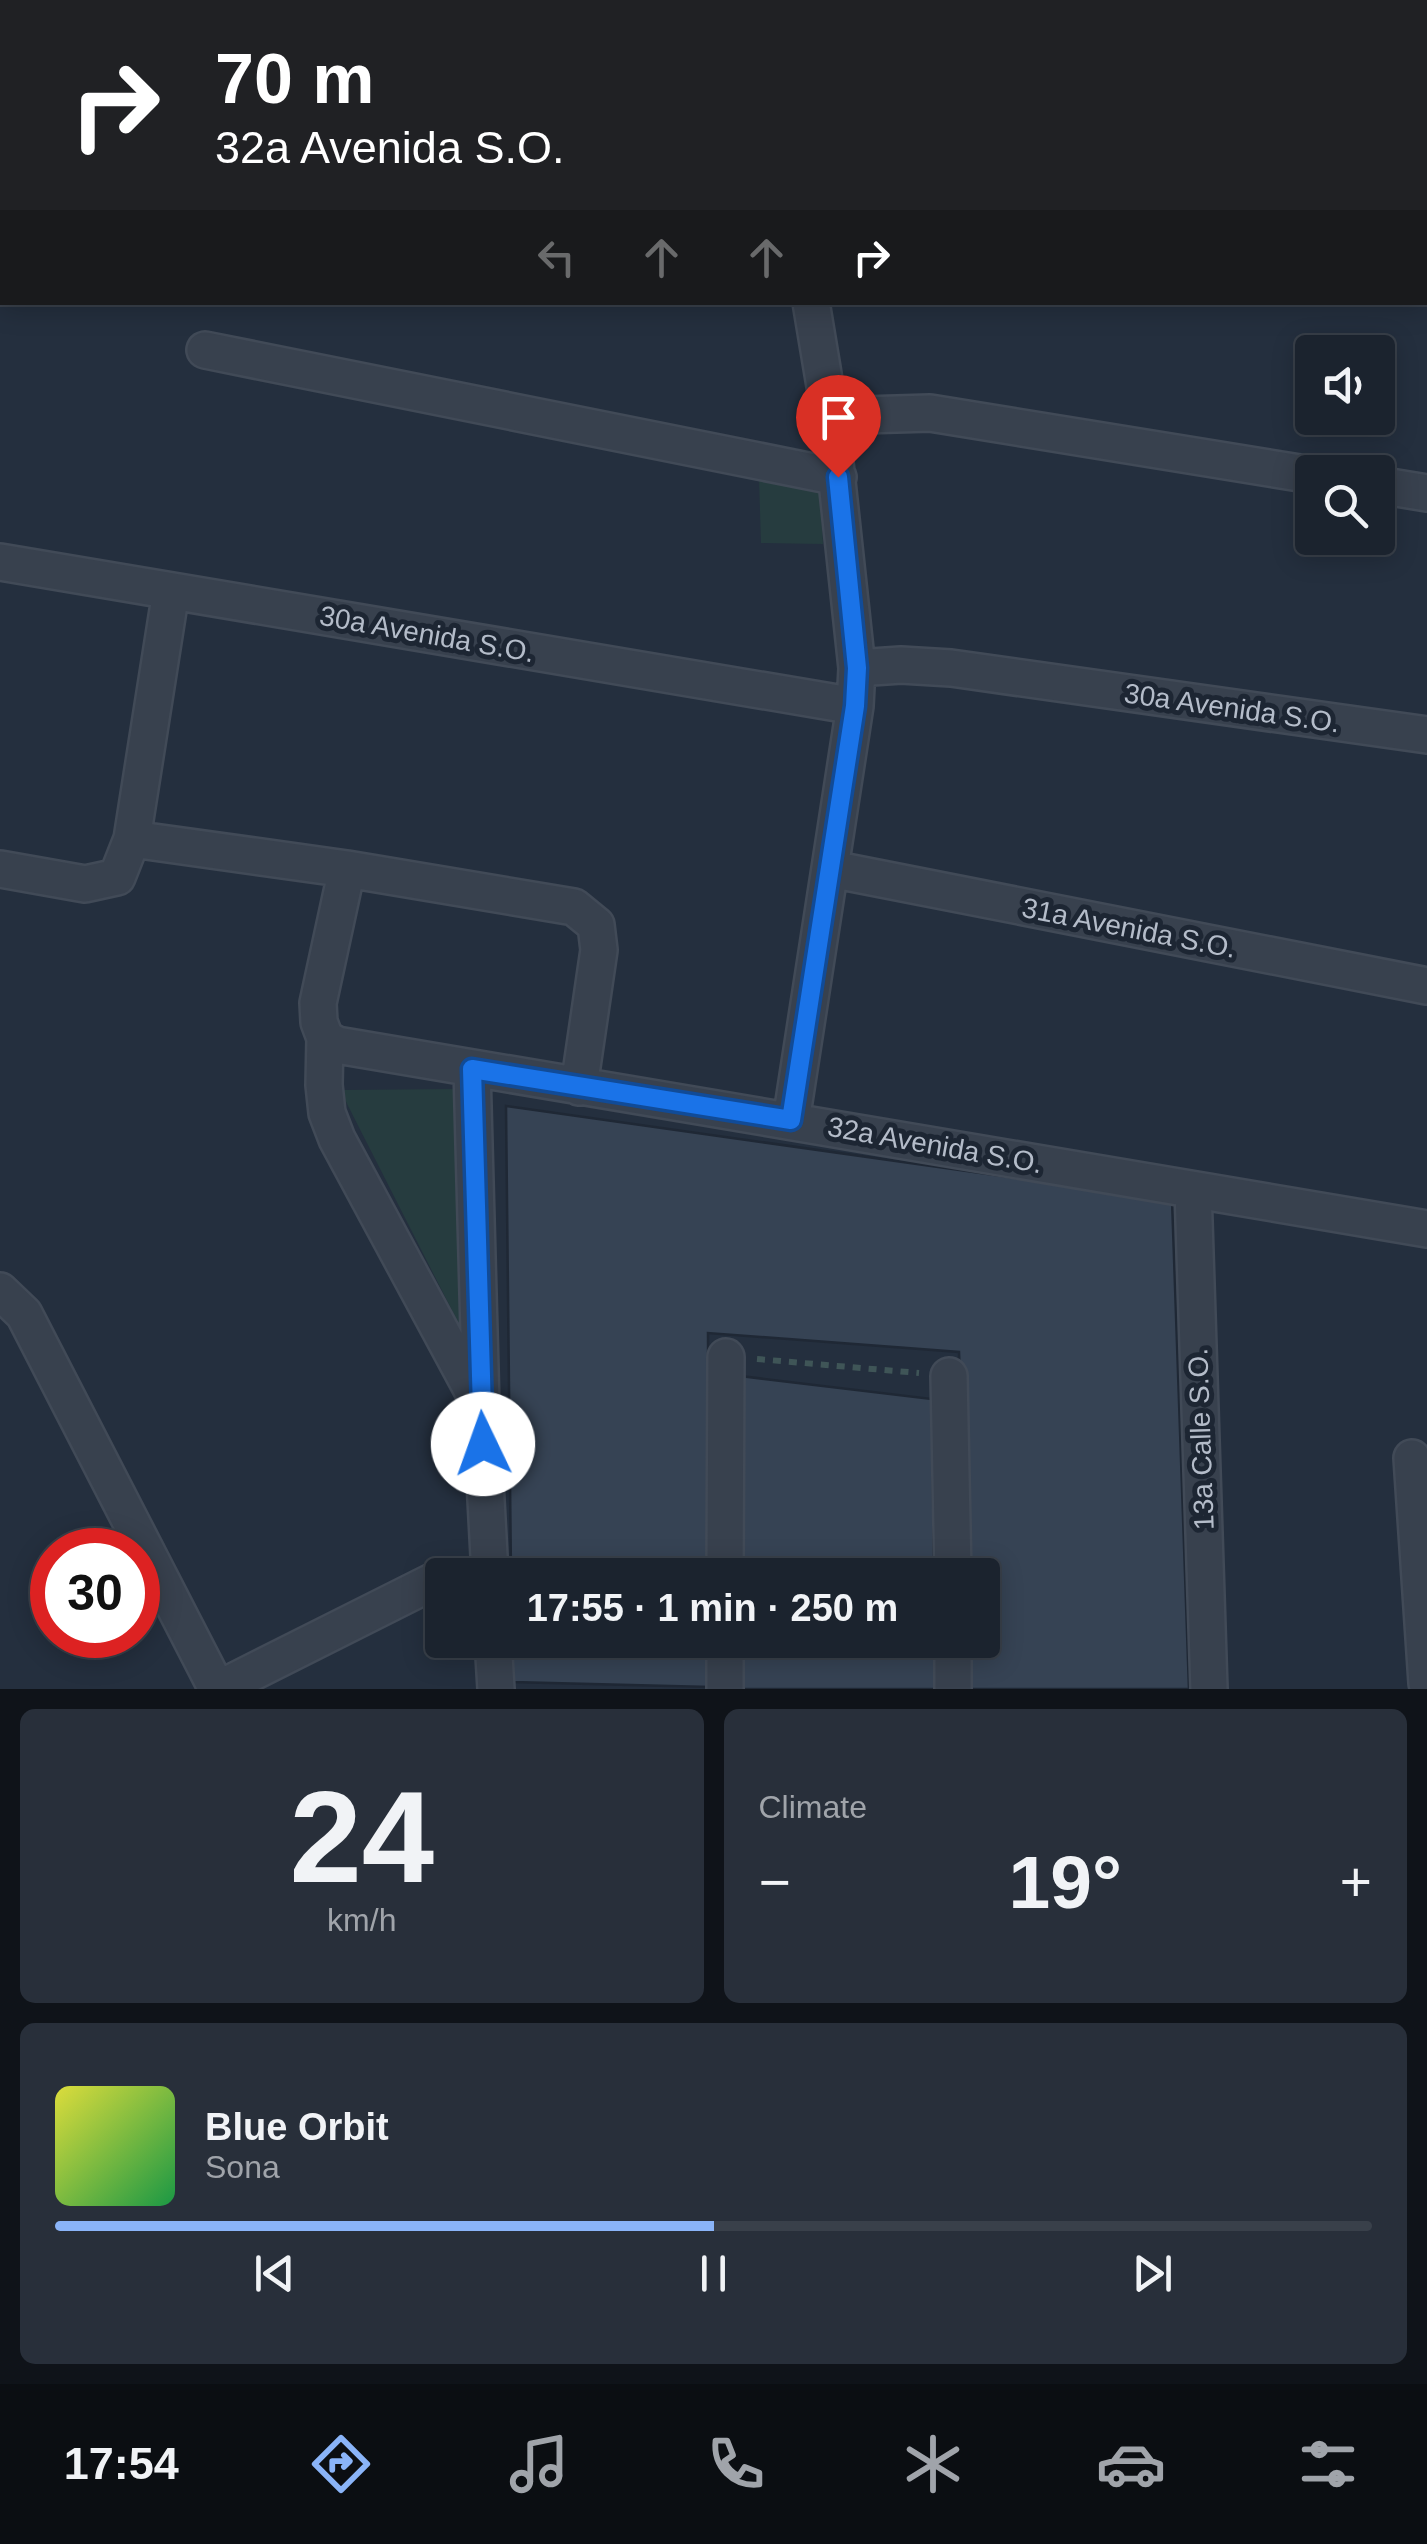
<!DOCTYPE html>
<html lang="en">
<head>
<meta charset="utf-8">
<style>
  :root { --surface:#1b232e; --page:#282f3a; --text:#f1f3f6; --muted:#a0a4aa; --line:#39404a; --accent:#8ab4f8 }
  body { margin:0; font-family:Arial,sans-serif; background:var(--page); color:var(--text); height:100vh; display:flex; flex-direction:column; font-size:38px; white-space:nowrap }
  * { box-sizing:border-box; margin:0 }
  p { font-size:32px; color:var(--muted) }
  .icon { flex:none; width:55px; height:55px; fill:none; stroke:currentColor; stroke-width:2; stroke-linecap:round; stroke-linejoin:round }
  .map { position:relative; height:1689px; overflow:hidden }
  .sheet { display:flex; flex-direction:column; gap:20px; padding:20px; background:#0f1319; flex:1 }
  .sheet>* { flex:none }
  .top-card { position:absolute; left:0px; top:0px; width:1428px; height:305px; box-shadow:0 5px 25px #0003,0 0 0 2px var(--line); background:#202124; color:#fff; overflow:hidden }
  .fabs { position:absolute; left:1295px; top:335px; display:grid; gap:20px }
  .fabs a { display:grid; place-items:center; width:100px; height:100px; border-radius:10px; background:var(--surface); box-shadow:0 5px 25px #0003,0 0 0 2px var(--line); font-size:50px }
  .speed { position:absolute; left:30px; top:1528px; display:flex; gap:20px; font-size:50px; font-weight:700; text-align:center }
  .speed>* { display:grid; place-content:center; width:130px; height:130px; border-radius:50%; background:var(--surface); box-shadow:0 5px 25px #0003,0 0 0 2px var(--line); line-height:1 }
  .speed .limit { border:15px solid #d22; background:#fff; color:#111 }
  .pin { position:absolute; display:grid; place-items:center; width:85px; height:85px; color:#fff; margin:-102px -42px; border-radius:50% 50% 50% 0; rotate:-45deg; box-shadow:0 0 10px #0007 }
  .pin .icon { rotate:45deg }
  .me { position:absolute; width:110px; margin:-55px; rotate:357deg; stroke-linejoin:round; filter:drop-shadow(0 0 8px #0008) }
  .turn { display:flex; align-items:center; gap:35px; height:210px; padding:0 50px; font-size:45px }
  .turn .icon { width:130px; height:130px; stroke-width:2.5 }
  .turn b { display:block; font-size:70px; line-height:85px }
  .lanes { display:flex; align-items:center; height:95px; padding:0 50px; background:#0003; justify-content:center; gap:50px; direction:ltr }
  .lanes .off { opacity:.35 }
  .big { font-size:75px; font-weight:600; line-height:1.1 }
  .sheet .tile { flex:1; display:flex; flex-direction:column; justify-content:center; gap:15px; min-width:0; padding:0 35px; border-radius:15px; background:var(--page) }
  .sheet .dial { align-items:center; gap:0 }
  .dial b { font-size:130px; line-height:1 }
  .song { display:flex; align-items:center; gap:30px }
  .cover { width:120px; height:120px; border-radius:15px; background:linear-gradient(135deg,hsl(60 70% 55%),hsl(140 70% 35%)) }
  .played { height:10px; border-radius:5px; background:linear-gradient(90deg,var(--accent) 50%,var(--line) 50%) }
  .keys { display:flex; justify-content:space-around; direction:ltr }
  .heat { display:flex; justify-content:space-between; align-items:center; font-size:55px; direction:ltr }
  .sheet .tiles { flex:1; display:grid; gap:20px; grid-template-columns:1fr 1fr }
  .tile:last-child { grid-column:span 2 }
  .trip { position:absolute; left:425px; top:1558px; width:575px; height:100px; border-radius:10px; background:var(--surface); box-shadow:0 5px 25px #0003,0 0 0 2px var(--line); font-weight:600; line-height:100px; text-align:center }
  .menu { display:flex; height:160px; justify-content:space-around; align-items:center; background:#0b0e12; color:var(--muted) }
  .menu .icon { width:70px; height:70px }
  .menu .on { color:var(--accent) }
  .menu b { font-size:45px; color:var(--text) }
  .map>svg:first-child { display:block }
</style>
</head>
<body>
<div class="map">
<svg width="1427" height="1689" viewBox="0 0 1427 1689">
  <rect width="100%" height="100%" fill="#242f3e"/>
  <path fill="#263c3f" d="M759,479L820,492L823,544L761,543Z
    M458,1089L463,1332L340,1090Z"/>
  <path fill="#364354" stroke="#1f2835" stroke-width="2.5" d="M798,0H1188L1187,2H800Z
    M506,1106L1172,1200L1189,1689H971L970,1640H982V1575H967L959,1352L708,1333L709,1575H511Z
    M740,1376L932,1399L934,1575H741Z
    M512,1640H709L710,1687L512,1682Z
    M741,1640H935L936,1689H741Z"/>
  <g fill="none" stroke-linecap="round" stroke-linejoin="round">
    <g stroke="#414a57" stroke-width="40">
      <path id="minor" d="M745,0L746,2
        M205,350L838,477
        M830,416L930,413L1312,475
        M1378,485L1427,493
        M0,562L855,706
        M857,668L901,665L951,668L1427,735
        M132,839L347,869L574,907L596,925L599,950L579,1087
        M0,869L85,884L117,877L132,839L171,591
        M347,869L318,1003L319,1022L325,1038L324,1085L327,1113L337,1139L481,1406
        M831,869L1427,986
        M325,1038L337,1045L1427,1229
        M472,1069L481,1406L490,1575
        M791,1121L855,706L857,668L830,416L811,302
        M1193,1190L1209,1689
        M0,1291L24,1314L217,1689
        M949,1376L953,1575
        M1412,1458L1427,1683
        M725,1575L726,1357
        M493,1640L496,1689
        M219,1689L442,1577
        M725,1689V1640
        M953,1689V1640"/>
    </g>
    <g stroke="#414a57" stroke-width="48">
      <path id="tertiary" d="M0,54L2,55
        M1425,214H1427"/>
    </g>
    <path stroke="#3f5557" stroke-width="6" stroke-dasharray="8 8" stroke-linecap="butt" d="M757,1359L919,1373"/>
    <use href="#minor" stroke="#38414e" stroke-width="35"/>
    <use href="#tertiary" stroke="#38414e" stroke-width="42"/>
  </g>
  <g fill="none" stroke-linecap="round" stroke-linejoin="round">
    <g stroke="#114b97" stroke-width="25">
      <path id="route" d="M483,1444L472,1069L791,1120L855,706L857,668L838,477"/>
    </g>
    <use href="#route" stroke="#1a73e8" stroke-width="18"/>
  </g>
  <g text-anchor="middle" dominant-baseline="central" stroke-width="10" stroke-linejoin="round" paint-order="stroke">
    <g font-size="28" fill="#b4bcc9" stroke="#1d2633">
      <text transform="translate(427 634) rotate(10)">30a Avenida S.O.</text>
      <text transform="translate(1232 708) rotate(8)">30a Avenida S.O.</text>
      <text transform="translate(1129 928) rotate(11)">31a Avenida S.O.</text>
      <text transform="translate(935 1145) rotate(10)">32a Avenida S.O.</text>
      <text transform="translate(1201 1439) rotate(-92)">13a Calle S.O.</text>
    </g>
  </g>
</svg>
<div class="fabs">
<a><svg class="icon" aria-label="sound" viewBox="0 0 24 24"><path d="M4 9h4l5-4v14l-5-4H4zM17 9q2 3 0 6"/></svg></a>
<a><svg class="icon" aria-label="search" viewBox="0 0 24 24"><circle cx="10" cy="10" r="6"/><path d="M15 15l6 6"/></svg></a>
</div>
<div class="speed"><div class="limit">30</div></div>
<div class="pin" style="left:838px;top:477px;background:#d93025"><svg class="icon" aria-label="arrive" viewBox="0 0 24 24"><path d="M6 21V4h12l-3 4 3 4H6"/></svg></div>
<svg class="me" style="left:483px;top:1444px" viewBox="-20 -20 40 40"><circle r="19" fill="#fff"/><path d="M0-13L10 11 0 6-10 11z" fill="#1a73e8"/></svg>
<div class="trip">17:55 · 1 min · 250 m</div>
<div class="top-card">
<div class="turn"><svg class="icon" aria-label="right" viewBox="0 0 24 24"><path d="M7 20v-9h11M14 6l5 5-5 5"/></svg><div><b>70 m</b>32a Avenida S.O.</div></div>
<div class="lanes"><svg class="icon off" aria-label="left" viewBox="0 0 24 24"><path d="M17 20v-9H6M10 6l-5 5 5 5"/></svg><svg class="icon off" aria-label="ahead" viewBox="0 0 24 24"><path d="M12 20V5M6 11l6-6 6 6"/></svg><svg class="icon off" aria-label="ahead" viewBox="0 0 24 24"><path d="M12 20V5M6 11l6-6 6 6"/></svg><svg class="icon" aria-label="right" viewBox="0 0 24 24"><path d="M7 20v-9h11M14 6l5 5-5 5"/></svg></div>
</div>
</div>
<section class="sheet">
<div class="tiles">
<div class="tile dial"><b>24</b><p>km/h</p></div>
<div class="tile"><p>Climate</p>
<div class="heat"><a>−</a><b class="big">19°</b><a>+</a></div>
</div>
<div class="tile">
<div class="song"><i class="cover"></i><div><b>Blue Orbit</b><p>Sona</p></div></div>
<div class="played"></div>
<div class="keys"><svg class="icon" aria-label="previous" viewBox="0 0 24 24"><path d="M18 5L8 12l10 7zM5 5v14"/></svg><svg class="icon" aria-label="pause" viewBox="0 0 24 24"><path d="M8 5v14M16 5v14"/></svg><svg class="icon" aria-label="next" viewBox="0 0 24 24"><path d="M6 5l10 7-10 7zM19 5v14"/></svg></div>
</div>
</div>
</section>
<nav class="menu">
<b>17:54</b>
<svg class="icon on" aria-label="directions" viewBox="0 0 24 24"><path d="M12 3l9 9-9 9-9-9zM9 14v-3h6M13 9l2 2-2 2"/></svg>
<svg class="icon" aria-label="music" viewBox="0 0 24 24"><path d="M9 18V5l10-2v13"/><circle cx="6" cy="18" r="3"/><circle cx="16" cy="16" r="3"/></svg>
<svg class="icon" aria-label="phone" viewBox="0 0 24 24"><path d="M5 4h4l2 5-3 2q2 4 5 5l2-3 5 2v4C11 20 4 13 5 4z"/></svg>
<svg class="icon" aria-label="climate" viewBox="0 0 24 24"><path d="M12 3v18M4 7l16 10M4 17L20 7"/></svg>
<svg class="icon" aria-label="car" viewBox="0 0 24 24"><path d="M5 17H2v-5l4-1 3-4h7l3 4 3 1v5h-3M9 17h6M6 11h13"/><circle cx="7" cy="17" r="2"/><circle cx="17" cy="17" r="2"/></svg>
<svg class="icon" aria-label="filters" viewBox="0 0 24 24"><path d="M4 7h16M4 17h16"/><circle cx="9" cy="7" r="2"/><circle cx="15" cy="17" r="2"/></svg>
</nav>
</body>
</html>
